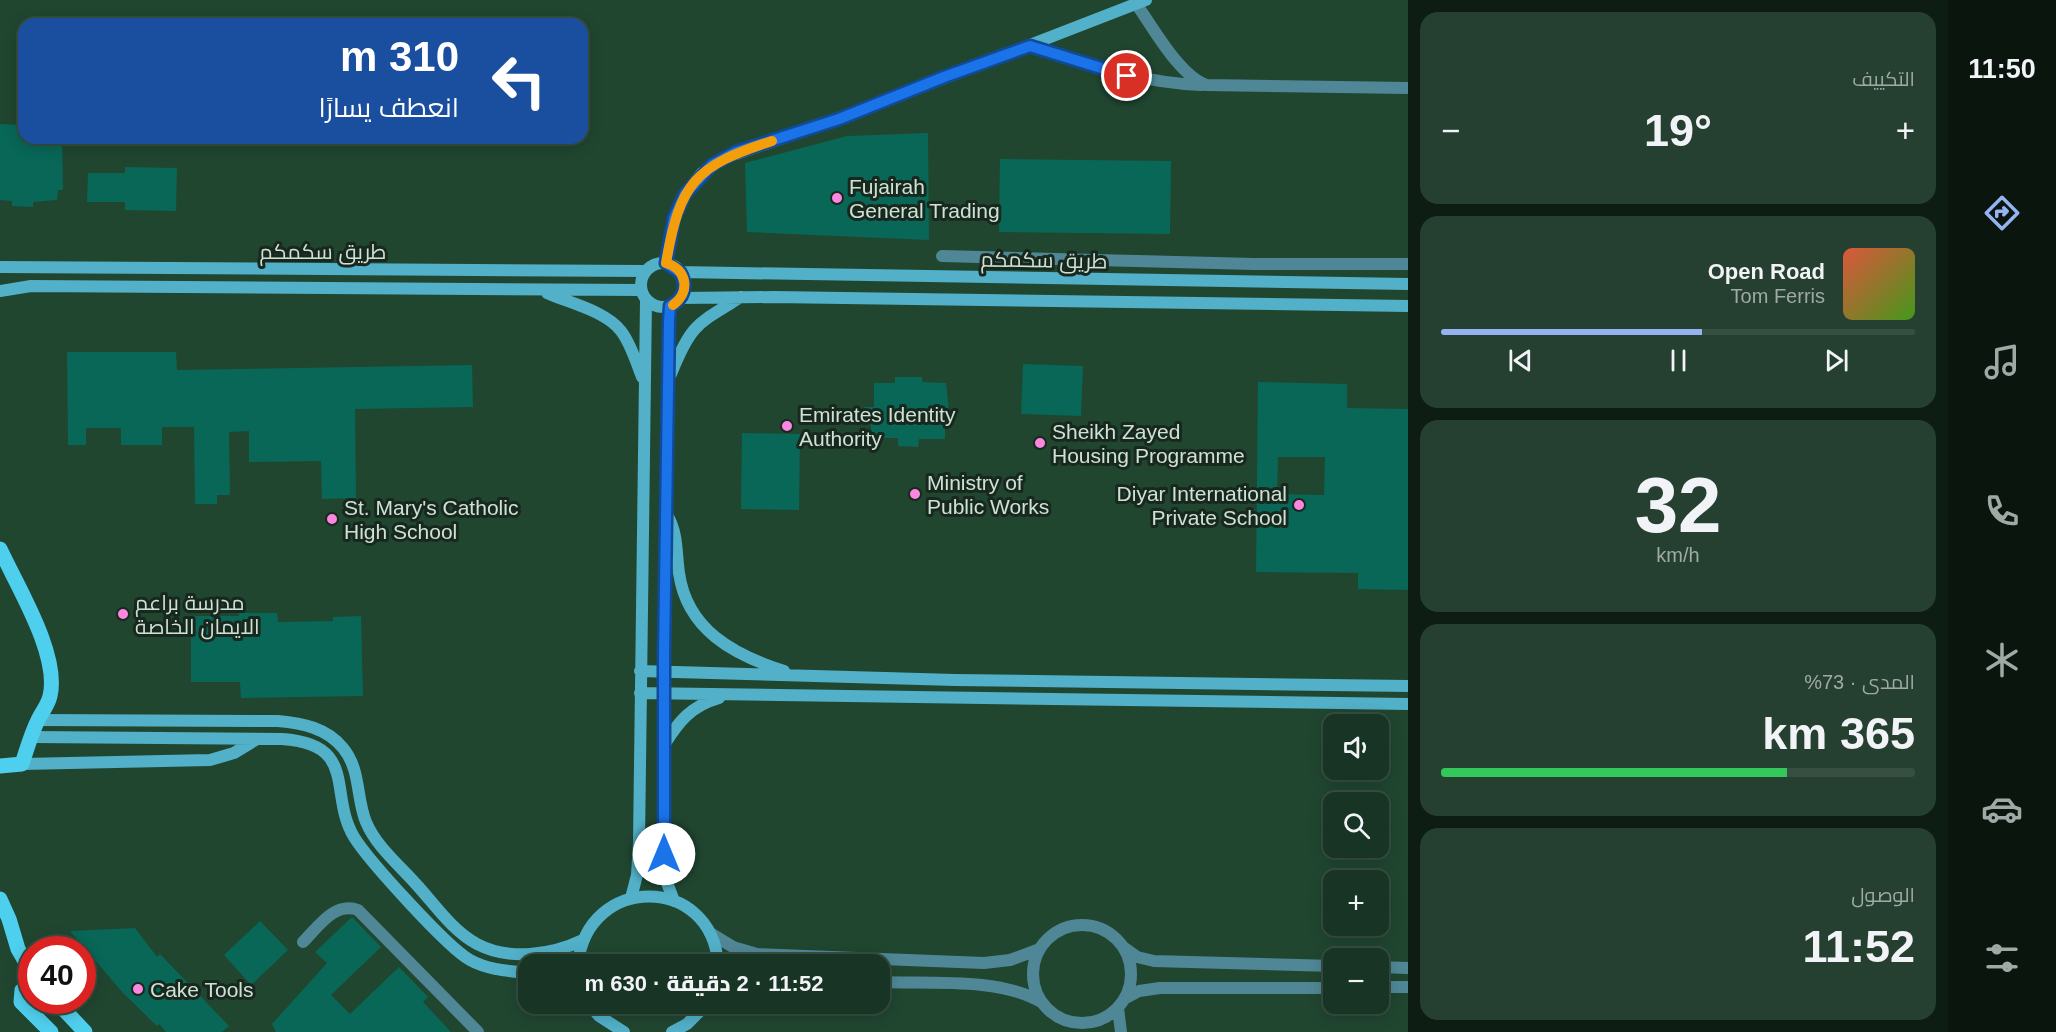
<!DOCTYPE html>
<html lang="ar">
<head>
<meta charset="utf-8">
<style>
  :root { --surface:#183424; --page:#253f31; --text:#f1f3f6; --muted:#9faaa6; --line:#364f41; --accent:#95b2f1 }
  body { margin:0; font-family:Helvetica,Cairo,sans-serif; background:var(--page); color:var(--text); direction:rtl; height:100vh; display:flex; flex-direction:column; font-size:22px; white-space:nowrap }
  * { box-sizing:border-box; margin:0 }
  p { font-size:20px; color:var(--muted) }
  .icon { flex:none; width:33px; height:33px; fill:none; stroke:currentColor; stroke-width:2; stroke-linecap:round; stroke-linejoin:round }
  .map { position:relative; flex:1; overflow:hidden; direction:ltr }
  .side { display:flex; flex-direction:column; gap:12px; padding:12px; background:#0d1d14; width:540px }
  .side>* { flex:none }
  .banner { position:absolute; left:18px; top:18px; width:570px; height:126px; border-radius:18px; box-shadow:0 3px 15px #0003,0 0 0 2px var(--line); direction:rtl; background:#1a4fa0; color:#fff; overflow:hidden }
  .tools { position:absolute; left:1323px; top:714px; display:grid; gap:12px }
  .tools a { display:grid; place-items:center; width:66px; height:66px; border-radius:12px; background:var(--surface); box-shadow:0 3px 15px #0003,0 0 0 2px var(--line); font-size:30px }
  .speed { position:absolute; left:18px; top:936px; display:flex; gap:12px; font-size:30px; font-weight:700; text-align:center }
  .speed>* { display:grid; place-content:center; width:78px; height:78px; border-radius:50%; background:var(--surface); box-shadow:0 3px 15px #0003,0 0 0 2px var(--line); line-height:1 }
  .speed .limit { border:9px solid #d22; background:#fff; color:#111 }
  .pin { position:absolute; display:grid; place-items:center; width:51px; height:51px; color:#fff; margin:-26px; border:3px solid #fff; border-radius:50%; box-shadow:0 2px 6px #0007 }
  .me { position:absolute; width:66px; margin:-33px; rotate:0deg; stroke-linejoin:round; filter:drop-shadow(0 0 4px #0008) }
  .turn { display:flex; align-items:center; gap:21px; height:126px; padding:0 30px; font-size:27px }
  .turn .icon { width:78px; height:78px; stroke-width:2.5 }
  .turn b { display:block; font-size:42px; line-height:51px }
  .big { font-size:45px; font-weight:800; line-height:1.1 }
  .side .widget { flex:1; display:flex; flex-direction:column; justify-content:center; gap:9px; min-width:0; padding:0 21px; border-radius:18px; background:var(--page) }
  .side .dial { align-items:center; gap:0 }
  .dial b { font-size:78px; line-height:1 }
  .song { display:flex; align-items:center; gap:18px }
  .cover { width:72px; height:72px; border-radius:9px; background:linear-gradient(135deg,hsl(10 70% 55%),hsl(100 70% 35%)) }
  .played { height:6px; border-radius:3px; background:linear-gradient(90deg,var(--accent) 55%,var(--line) 55%) }
  .keys { display:flex; justify-content:space-around; direction:ltr }
  .heat { display:flex; justify-content:space-between; align-items:center; font-size:33px; direction:ltr }
  .charge { height:9px; border-radius:4px; background:linear-gradient(90deg,#34c759 73%,var(--line) 0) }
  .trip { position:absolute; left:518px; top:954px; width:372px; height:60px; border-radius:18px; background:var(--surface); box-shadow:0 3px 15px #0003,0 0 0 2px var(--line); font-weight:800; line-height:60px; text-align:center; direction:rtl }
  main { display:flex; flex:1; min-height:0 }
  .menu { display:flex; flex-direction:column; width:108px; justify-content:space-around; align-items:center; background:#0a150e; color:var(--muted) }
  .menu .icon { width:42px; height:42px }
  .menu .current { color:var(--accent) }
  .menu b { font-size:27px; color:var(--text) }
  .map>svg:first-child { display:block }
</style>
</head>
<body>
<main>
<nav class="menu">
<b>11:50</b>
<svg class="icon current" aria-label="directions" viewBox="0 0 24 24"><path d="M12 3l9 9-9 9-9-9zM9 14v-3h6M13 9l2 2-2 2"/></svg>
<svg class="icon" aria-label="music" viewBox="0 0 24 24"><path d="M9 18V5l10-2v13"/><circle cx="6" cy="18" r="3"/><circle cx="16" cy="16" r="3"/></svg>
<svg class="icon" aria-label="phone" viewBox="0 0 24 24"><path d="M5 4h4l2 5-3 2q2 4 5 5l2-3 5 2v4C11 20 4 13 5 4z"/></svg>
<svg class="icon" aria-label="climate" viewBox="0 0 24 24"><path d="M12 3v18M4 7l16 10M4 17L20 7"/></svg>
<svg class="icon" aria-label="car" viewBox="0 0 24 24"><path d="M5 17H2v-5l4-1 3-4h7l3 4 3 1v5h-3M9 17h6M6 11h13"/><circle cx="7" cy="17" r="2"/><circle cx="17" cy="17" r="2"/></svg>
<svg class="icon" aria-label="filters" viewBox="0 0 24 24"><path d="M4 7h16M4 17h16"/><circle cx="9" cy="7" r="2"/><circle cx="15" cy="17" r="2"/></svg>
</nav>
<section class="side">
<div class="widget"><p>التكييف</p>
<div class="heat"><a>−</a><b class="big">19°</b><a>+</a></div>
</div>
<div class="widget">
<div class="song"><i class="cover"></i><div><b>Open Road</b><p>Tom Ferris</p></div></div>
<div class="played"></div>
<div class="keys"><svg class="icon" aria-label="previous" viewBox="0 0 24 24"><path d="M18 5L8 12l10 7zM5 5v14"/></svg><svg class="icon" aria-label="pause" viewBox="0 0 24 24"><path d="M8 5v14M16 5v14"/></svg><svg class="icon" aria-label="next" viewBox="0 0 24 24"><path d="M6 5l10 7-10 7zM19 5v14"/></svg></div>
</div>
<div class="widget dial"><b>32</b><p>km/h</p></div>
<div class="widget"><p>المدى · 73%</p><b class="big">365 km</b><div class="charge"></div></div>
<div class="widget"><p>الوصول</p><b class="big">11:52</b></div>
</section>
<div class="map">
<svg width="1408" height="1032" viewBox="0 0 1408 1032">
  <rect width="100%" height="100%" fill="#204630"/>
  <path fill="#086757" fill-rule="evenodd" d="M0,124L24,125V138H62L63,190H58L57,200L33,202V207L12,206V201L0,200Z
    M928,133L929,240L747,232L745,163L847,136Z
    M1000,159L1171,161L1170,234L999,232Z
    M125,167L177,168L176,211L125,210V202H87L88,173H125Z
    M67,352H176L177,370L472,365L473,407L355,409L356,498L322,499L321,461L249,462V431L229,432L230,495H217V504H195L194,427H162V445H121V428H86V445H68Z
    M1023,364L1083,366L1081,416L1021,414Z
    M895,377H922V382L946,383L950,420H945V439H919L918,447L898,446V438H871V422H864V407H874V383H895Z
    M1258,382L1347,384V408L1408,409V590L1358,589V573L1256,572ZM1278,457H1325L1324,495L1277,494Z
    M742,433L800,434L799,510L741,509Z
    M239,613H277L278,622L333,621V617L361,616L363,696L241,698L240,682H191V616H239Z
    M352,917L381,947L331,995L350,1014L399,967L428,997L423,1002L451,1032H276L272,1024L327,963L315,952Z
    M260,921L288,950L251,985L224,955Z
    M135,928L157,957L160,954L229,1026L222,1032H166L159,1024L157,1026L123,993L70,931Z"/>
  <g fill="none" stroke-linecap="round" stroke-linejoin="round">
    <path stroke="#508796" stroke-width="12" d="M1137,5C1154,29 1179,75 1206,85L1408,88
      M1030,46C1087,64 1141,83 1201,85
      M942,256L1254,264H1408
      M1033 974a49 49 0 1 1 98 0a49 49 0 1 1-98 0Z
      M710,933L733,947L757,954L984,963L1010,960L1040,949
      M303,942C318,927 335,901 358,910L478,1032
      M1123,947L1137,957L1154,961L1334,966
      M1378,967L1408,968
      M879,982C927,984 1000,977 1041,1002
      M1378,987H1408
      M1124,999L1139,991L1160,988H1334
      M1118,1008L1121,1032"/>
    <path stroke="#52b0c8" stroke-width="12" d="M641 285a22 22 0 1 1 44 0a22 22 0 1 1-44 0Z
      M666,263L674,218L685,194L702,173L724,158L839,119L1146,0
      M0,267L646,271
      M680,272L1408,284
      M0,291L31,286L641,290
      M547,293C569,303 606,311 621,331C631,344 636,362 642,377
      M681,298L774,297L1408,306
      M670,306L664,654V875L674,901
      M671,374C691,324 697,324 741,297
      M667,515C678,533 676,552 679,573C687,630 734,655 784,671
      M640,671L955,680L1408,686
      M640,693L1408,704
      M38,720L278,721C302,723 327,728 343,748C361,770 356,798 366,822C376,846 398,864 415,883C433,902 452,931 477,944C509,961 552,955 583,940
      M31,737L282,739C359,744 328,794 354,837C368,860 448,948 470,960C488,970 509,971 528,973
      M664,745C679,721 691,706 719,698
      M22,764L210,760L234,753L257,739
      M631,898L637,875L639,842L646,300
      M578,964C587,874 712,874 718,964
      M589,1004L599,1016L624,1032
      M672,1032L687,1024L707,1004"/>
    <path stroke="#4fcfee" stroke-width="15" d="M0,549C17,586 60,655 50,696C48,705 42,712 38,720C31,734 27,749 22,764L0,766
      M0,899L9,919L18,949L32,973
      M32,982L22,990L21,1002L51,1032
      M55,1000L85,1032"/>
  </g>
  <g fill="none" stroke-linecap="round" stroke-linejoin="round">
    <g stroke="#114b97" stroke-width="15">
      <path id="route" d="M664,854V654L669,321L670,306C684,299 688,286 680,272L666,263L674,218L685,194L712,165L736,152L839,119L944,77L1030,46L1127,76"/>
    </g>
    <use href="#route" stroke="#1a73e8" stroke-width="10"/>
    <path stroke="#f59e0b" stroke-width="10" d="M673,305C691,292 687,269 666,263C680,183 694,166 772,141"/>
  </g>
  <g fill="#fd86e1" stroke="#18281e" stroke-width="2">
    <circle cx="837" cy="198" r="6"/>
    <circle cx="787" cy="426" r="6"/>
    <circle cx="1040" cy="443" r="6"/>
    <circle cx="915" cy="494" r="6"/>
    <circle cx="1299" cy="505" r="6"/>
    <circle cx="332" cy="519" r="6"/>
    <circle cx="123" cy="614" r="6"/>
    <circle cx="138" cy="989" r="6"/>
  </g>
  <g text-anchor="middle" dominant-baseline="central" stroke-width="6" stroke-linejoin="round" paint-order="stroke">
    <g font-size="21" fill="#cde2d4" stroke="#18281e" text-anchor="start">
      <text x="849" y="186">Fujairah<tspan x="849" dy="24">General Trading</tspan></text>
      <text x="799" y="414">Emirates Identity<tspan x="799" dy="24">Authority</tspan></text>
      <text x="1052" y="431">Sheikh Zayed<tspan x="1052" dy="24">Housing Programme</tspan></text>
      <text x="927" y="482">Ministry of<tspan x="927" dy="24">Public Works</tspan></text>
      <text x="1287" y="493" text-anchor="end">Diyar International<tspan x="1287" dy="24">Private School</tspan></text>
      <text x="344" y="507">St. Mary's Catholic<tspan x="344" dy="24">High School</tspan></text>
      <text x="135" y="602">مدرسة براعم<tspan x="135" dy="24">الايمان الخاصة</tspan></text>
      <text x="150" y="989">Cake Tools</text>
    </g>
    <g font-size="21" fill="#cde2d4" stroke="#18281e">
      <text x="323" y="251">طريق سكمكم</text>
      <text transform="translate(1044 260) rotate(1)">طريق سكمكم</text>
    </g>
  </g>
</svg>
<div class="tools">
<a><svg class="icon" aria-label="sound" viewBox="0 0 24 24"><path d="M4 9h4l5-4v14l-5-4H4zM17 9q2 3 0 6"/></svg></a>
<a><svg class="icon" aria-label="search" viewBox="0 0 24 24"><circle cx="10" cy="10" r="6"/><path d="M15 15l6 6"/></svg></a>
<a>+</a>
<a>−</a>
</div>
<div class="speed"><div class="limit">40</div></div>
<div class="pin" style="left:1127px;top:76px;background:#d93025"><svg class="icon" aria-label="arrive" viewBox="0 0 24 24"><path d="M6 21V4h12l-3 4 3 4H6"/></svg></div>
<svg class="me" style="left:664px;top:854px" viewBox="-20 -20 40 40"><circle r="19" fill="#fff"/><path d="M0-13L10 11 0 6-10 11z" fill="#1a73e8"/></svg>
<div class="trip">11:52 · 2 دقيقة · 630 m</div>
<div class="banner">
<div class="turn"><svg class="icon" aria-label="left" viewBox="0 0 24 24"><path d="M17 20v-9H6M10 6l-5 5 5 5"/></svg><div><b>310 m</b>انعطف يسارًا</div></div>
</div>
</div>
</main>
</body>
</html>
